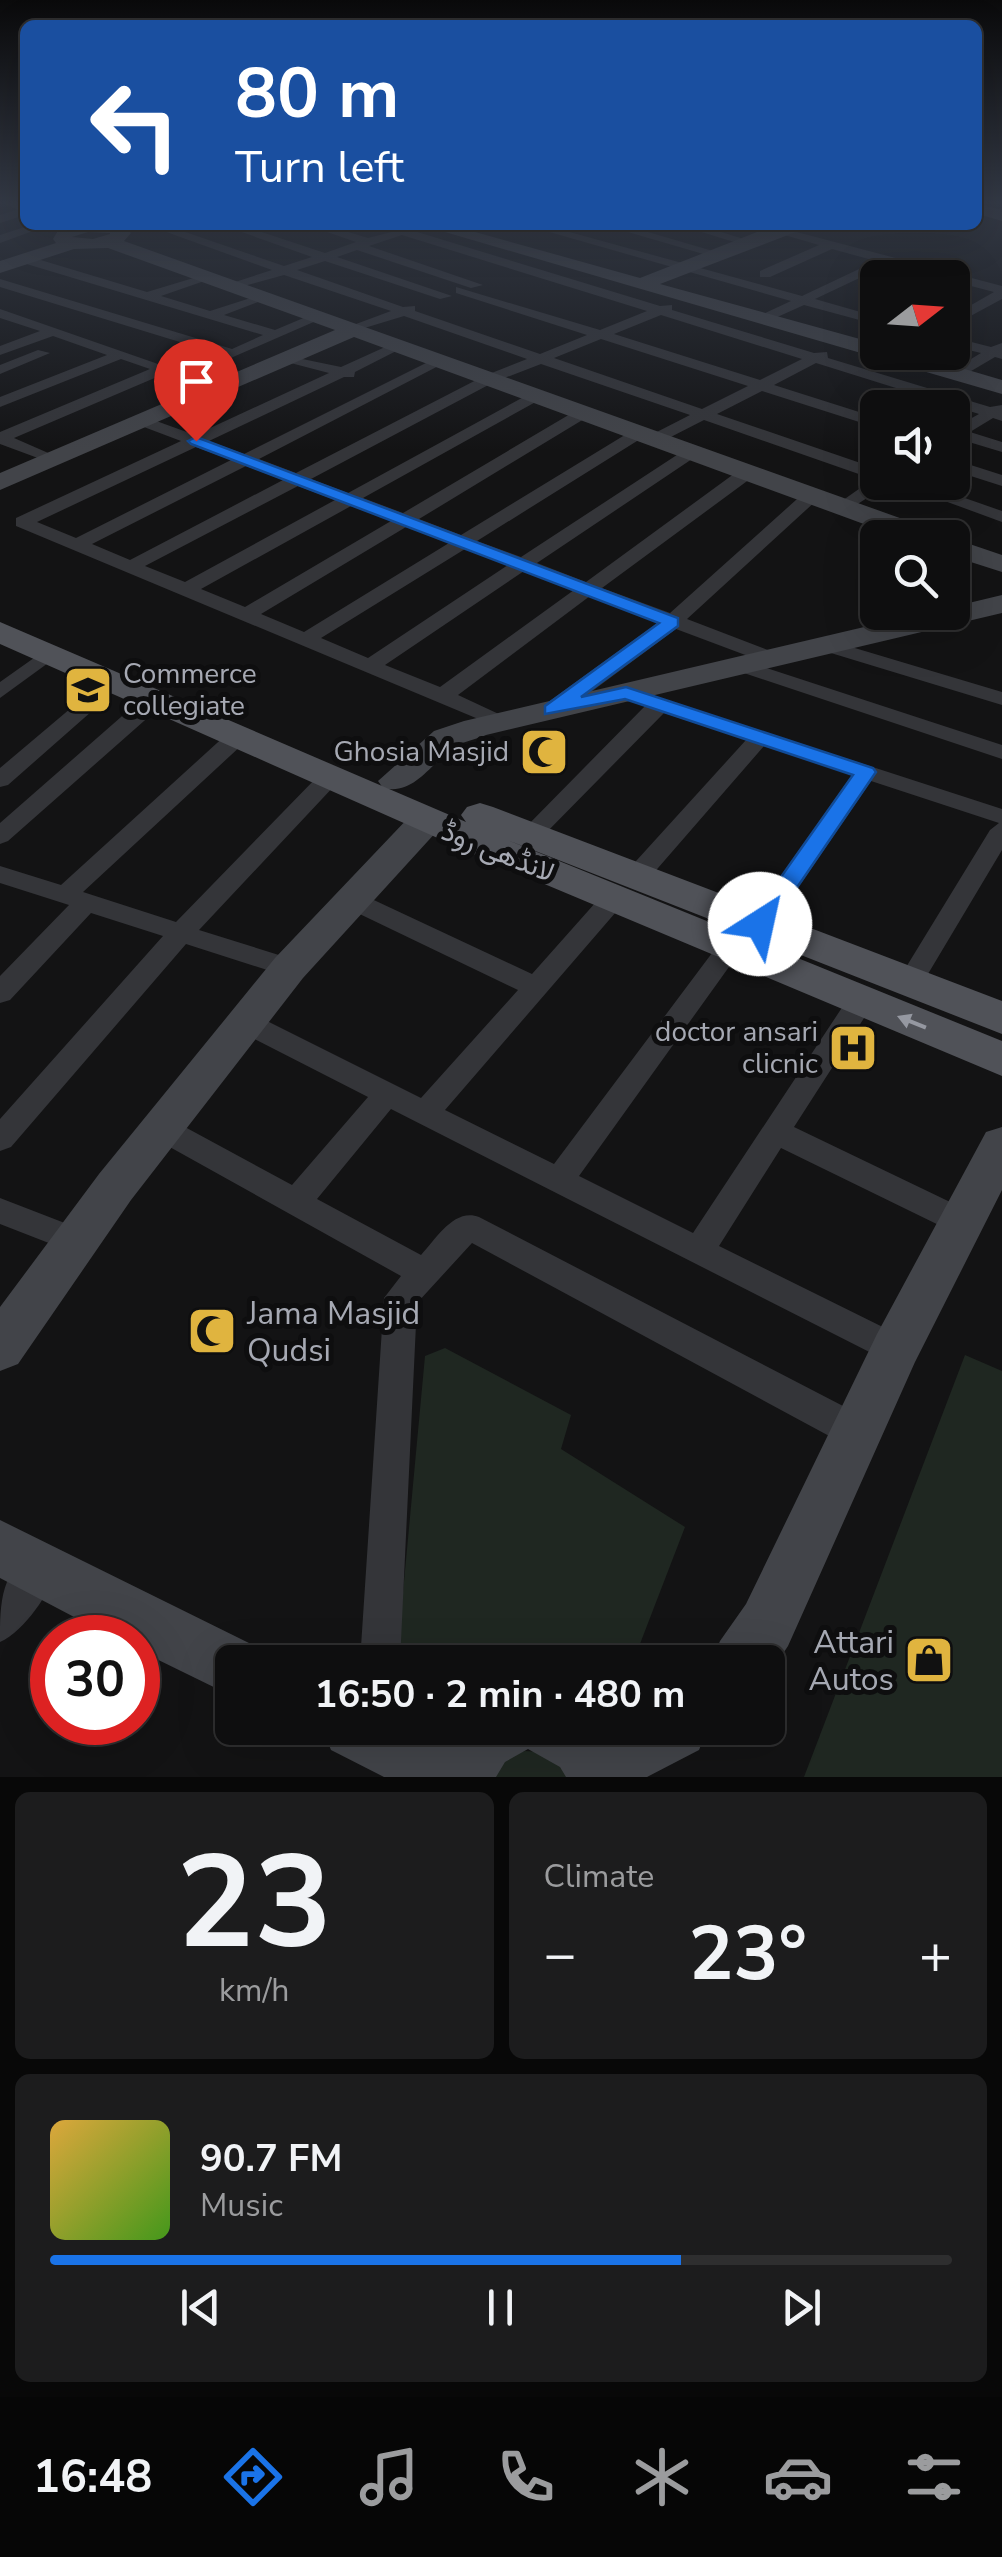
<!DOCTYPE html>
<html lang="en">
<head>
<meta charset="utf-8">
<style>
  :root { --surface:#0e0e0f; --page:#1c1c1d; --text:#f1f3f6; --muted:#9b9c9e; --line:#2e2e2f; --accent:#1a73e8 }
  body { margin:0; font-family:"Nunito Sans",Vazirmatn,sans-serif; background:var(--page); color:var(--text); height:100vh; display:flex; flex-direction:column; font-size:38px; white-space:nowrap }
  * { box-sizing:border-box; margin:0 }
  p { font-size:32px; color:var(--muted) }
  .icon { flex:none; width:55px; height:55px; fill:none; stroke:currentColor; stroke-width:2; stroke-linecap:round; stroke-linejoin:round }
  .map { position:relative; height:1777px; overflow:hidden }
  .sheet { display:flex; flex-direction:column; gap:15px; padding:15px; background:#080808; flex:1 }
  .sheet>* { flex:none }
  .banner { position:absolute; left:20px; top:20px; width:962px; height:210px; border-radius:15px; box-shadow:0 10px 40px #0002,0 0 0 2px var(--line); background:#1a4fa0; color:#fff; overflow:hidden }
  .needle { width:65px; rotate:73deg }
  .tools { position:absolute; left:860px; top:260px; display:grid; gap:20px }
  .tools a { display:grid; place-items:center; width:110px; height:110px; border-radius:15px; background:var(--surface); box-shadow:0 10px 40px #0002,0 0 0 2px var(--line); font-size:50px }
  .speed { position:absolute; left:30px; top:1615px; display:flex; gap:20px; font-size:50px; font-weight:700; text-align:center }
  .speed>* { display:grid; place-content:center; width:130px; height:130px; border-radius:50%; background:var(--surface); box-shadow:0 10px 40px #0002,0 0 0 2px var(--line); line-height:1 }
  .speed .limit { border:15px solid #d22; background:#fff; color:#111 }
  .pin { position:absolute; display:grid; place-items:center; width:85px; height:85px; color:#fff; margin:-102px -42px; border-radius:50% 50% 50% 0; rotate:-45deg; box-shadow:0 0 10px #0007 }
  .pin .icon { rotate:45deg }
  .me { position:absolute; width:110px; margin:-55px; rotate:35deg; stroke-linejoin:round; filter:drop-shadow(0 0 8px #0008) }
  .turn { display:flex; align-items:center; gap:35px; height:210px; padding:0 50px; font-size:45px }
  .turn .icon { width:130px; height:130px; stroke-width:2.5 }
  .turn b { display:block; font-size:70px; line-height:85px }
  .big { font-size:75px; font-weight:700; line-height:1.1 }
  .sheet .tile { flex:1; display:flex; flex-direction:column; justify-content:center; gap:15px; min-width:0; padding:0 35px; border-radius:15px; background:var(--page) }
  .sheet .dial { align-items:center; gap:0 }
  .dial b { font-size:130px; line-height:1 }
  .song { display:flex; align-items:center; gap:30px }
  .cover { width:120px; height:120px; border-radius:15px; background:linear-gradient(135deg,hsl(40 70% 55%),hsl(100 70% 35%)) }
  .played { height:10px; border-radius:5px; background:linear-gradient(90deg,var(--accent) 70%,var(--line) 70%) }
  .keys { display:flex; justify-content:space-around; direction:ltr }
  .heat { display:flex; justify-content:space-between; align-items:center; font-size:55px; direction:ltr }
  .sheet .tiles { flex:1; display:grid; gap:15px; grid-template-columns:1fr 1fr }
  .tile:last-child { grid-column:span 2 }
  .trip { position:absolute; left:215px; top:1645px; width:570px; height:100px; border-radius:15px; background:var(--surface); box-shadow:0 10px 40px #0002,0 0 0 2px var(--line); font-weight:700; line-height:100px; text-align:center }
  .menu { display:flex; height:160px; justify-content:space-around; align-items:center; background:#060606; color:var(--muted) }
  .menu .icon { width:70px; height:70px }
  .menu .on { color:var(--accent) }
  .menu b { font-size:45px; color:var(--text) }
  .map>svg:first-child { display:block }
</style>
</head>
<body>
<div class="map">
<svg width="1002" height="1777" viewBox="0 0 1002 1777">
  <rect width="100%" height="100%" fill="#131314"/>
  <path fill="#1f2721" d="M445,1348L571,1415L561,1449L685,1527L633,1662H550L398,1646L425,1356Z
    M965,1355L1002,1371V1777H804Z
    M525,1751L541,1752L575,1777H487L509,1756Z"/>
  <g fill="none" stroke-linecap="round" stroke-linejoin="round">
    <path fill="#343539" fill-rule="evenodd" d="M25,207V215L0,223V215Z
      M31,225H49L0,243V235Z
      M147,225H165L284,266L312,257L222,225H240L325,253L356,242L307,225H325L368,238L419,225L414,231L660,306L672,305V310L814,353L827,352L828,358L990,407L1002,405V421L993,418L970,432L1002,442V452L959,439L952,441V429L979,414L816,363L774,385L878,418V428L762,391L717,414L878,469V482H888L886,486L845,512L839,511V503L873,479L704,420L661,442H649V436L690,415L541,364L494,382L311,479L348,493L531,393H541V399L363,498L403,513L577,410H589V416L419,519L461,535L633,430H645V436L477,541L521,557L686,449H698V455L537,563L586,582L742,468H754V476L602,588L670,613L806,491H818V499L687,619L781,655V663H767L676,629L560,715H544L541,710L544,705L659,622L590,596L458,695L514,721L503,728L495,726L16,526V518L181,441L136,424V418H148L195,435L329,373L283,361V355L341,367L394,343L406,346L355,372L354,377H344L209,441L244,454L436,358L448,361L259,459L296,473L484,376L527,359L404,316L348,333V327L391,311L284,275L229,290V284L272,270ZM402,235L647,311L600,330L456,287V293L587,335L540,354L415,311V306L403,307L297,270L325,261L440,299L452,296L337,257L357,250L471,288L483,285L369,246ZM661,315L802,359L760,380L614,334ZM601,339L748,386L702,409L554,358ZM196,447L231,460L76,538L37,522ZM246,466L283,480L130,560L92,544ZM298,486L335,500L185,582L145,566ZM351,506L391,521L245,607L201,589ZM406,527L449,543L304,632L261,614ZM465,549L508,565L368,658L321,638ZM524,571L574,590L440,687L385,665Z
      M525,225H544L802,296L876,261L832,249L770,277H760V271L819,245L750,225H770L1002,286V299L952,326V316L994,292L952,281V278L889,264L815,299L878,317V325L804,305L764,323L759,322V316L791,301Z
      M604,225H624L723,254L717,258Z
      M679,225H699L753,242L747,246Z
      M24,255L147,292L210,273V279L161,296L210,311L266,293V299L224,315L275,330L313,314L325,317L217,364L210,360L219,354L0,287V279L232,349L263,335L20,262L18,259Z
      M0,309L227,388L219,393L164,374L14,438L62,459L54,464L0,444V432L150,369L121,359L0,407V397L107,355L53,336L0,355V346L40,331L0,318Z
      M952,337L991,347L1002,343V359L995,357L961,377H951V371L981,353L952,346Z
      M38,350L50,353L0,374V365Z
      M952,459L1002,475V486L952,470Z
      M893,482H919L1002,511V522Z
      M828,640L1002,692V705L821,650V642Z
      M48,648L55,650V658L0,698V682Z
      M742,660L1002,745V759L735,670L732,666L735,662Z
      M110,679L120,685L117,689L8,785L0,787V768L103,681Z
      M626,687L1002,809V850L919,989H901L897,982L990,830L999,823L871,781L769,930H751L747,924L751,918L852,775L764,746L645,883H627L624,877L627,871L746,740L664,713L539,840H523L519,835L523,830L645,706L615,693Z
      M153,695L164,701L161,706L8,841L0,844V823L145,696Z
      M236,731L247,738L244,743L83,892L176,922L320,774H336L339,779L336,784L199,930L298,961L302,968L298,975L289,977L186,944L11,1147L0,1151V1119L163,936L91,913L10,1000L0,1003V976L69,905L0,883V866L61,885L228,733Z
      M613,891L622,893L626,899L622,905L445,1110L554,1164L721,941H739L743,947L739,953L579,1176L693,1233L851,994H871L875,1001L794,1127L973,1213L978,1222L973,1231L962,1235L951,1231L781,1148L719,1246L907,1339L912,1350L907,1361L895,1365L391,1109L317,1199L421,1255C437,1238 454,1208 479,1217L870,1420L875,1432L870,1444L857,1449L844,1444L472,1243L417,1303L400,1662H360L384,1298L401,1276L150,1136L146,1128L150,1120L161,1116L172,1120L292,1185L368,1097L235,1029L231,1022L235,1015H255L421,1098L518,990L343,906L339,900L343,894H361L532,974L604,893Z
      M0,1198L88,1232L93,1241L88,1250L77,1254L0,1224Z
      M40,1549L54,1554L59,1568C49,1593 25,1631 0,1642C0,1603 0,1567 40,1549Z"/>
    <path fill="#424449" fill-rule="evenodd" d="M3,203H25V213Z
      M978,204L1002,210V221L978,214Z
      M75,225H122L131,233L124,241L939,532L942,538H902L354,337L0,490V473L335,330L108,248L74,249L0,273V261L56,243L53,239L59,229ZM88,232L110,233V234L93,239L72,237Z
      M421,225H450L640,278L770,227L814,225L660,284L878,344V352H907L1002,380V394Z
      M952,538L1002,555V572L952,556Z
      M1002,595V613L486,735C477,739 465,741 456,746C431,762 415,796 383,788L378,781L434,731L464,721L928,612H952V607Z
      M425,811L438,814L443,822L438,830L303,978L131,1200L18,1364L0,1371V1307L99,1174L275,958L412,814Z
      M1002,1127V1190L915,1362L788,1646L768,1676V1662H711L720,1641L746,1604L877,1334L986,1132Z
      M0,1520L253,1645L261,1662H232V1696L138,1650V1638H114L0,1578Z
      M322,1728H418L445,1741L454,1728H708L699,1750L647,1777H566L560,1767L528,1749L505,1762L496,1777H384L331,1750Z"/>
    <path fill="#505258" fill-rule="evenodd" d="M0,622L466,822L461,815L467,807L480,803L493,807L1002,1001V1034L500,837L1002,1041V1076L485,859L0,644Z"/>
  </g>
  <defs><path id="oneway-solid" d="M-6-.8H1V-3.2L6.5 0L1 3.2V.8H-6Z" transform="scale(2.5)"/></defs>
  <use fill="#9598a1" href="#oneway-solid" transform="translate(912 1022) rotate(-158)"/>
  <linearGradient id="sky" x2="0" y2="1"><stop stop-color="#0a0a0b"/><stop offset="0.45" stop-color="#333945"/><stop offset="1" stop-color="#333945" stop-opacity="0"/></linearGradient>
  <rect width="1002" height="451" fill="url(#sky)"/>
  <path fill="#1a73e8" stroke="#114b97" stroke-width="2.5" d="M196,437L678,618V626L581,697L626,687L873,768L876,772L768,930H752L748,924L752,918L853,775L625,699L545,714V706L659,623L191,444L188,441Z"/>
  <defs>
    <g id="university-square" transform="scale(2.5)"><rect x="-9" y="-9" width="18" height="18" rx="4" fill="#e0b43f" stroke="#0e0e0f"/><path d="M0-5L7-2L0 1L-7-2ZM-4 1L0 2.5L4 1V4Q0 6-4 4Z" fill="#111"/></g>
    <g id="mosque-square" transform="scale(2.5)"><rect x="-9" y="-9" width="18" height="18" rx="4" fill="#e0b43f" stroke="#0e0e0f"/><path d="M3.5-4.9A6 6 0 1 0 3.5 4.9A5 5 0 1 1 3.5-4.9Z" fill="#111"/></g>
    <g id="hospital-square" transform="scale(2.5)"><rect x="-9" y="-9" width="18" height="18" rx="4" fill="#e0b43f" stroke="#0e0e0f"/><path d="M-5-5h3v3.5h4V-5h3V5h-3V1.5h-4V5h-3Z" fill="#111"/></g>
    <g id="shop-square" transform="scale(2.5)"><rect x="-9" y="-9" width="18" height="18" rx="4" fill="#e0b43f" stroke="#0e0e0f"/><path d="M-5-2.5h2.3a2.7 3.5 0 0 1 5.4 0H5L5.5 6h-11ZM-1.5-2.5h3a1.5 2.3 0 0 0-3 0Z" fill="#111"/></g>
  </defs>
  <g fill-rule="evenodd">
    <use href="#university-square" x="88" y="690"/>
    <use href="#mosque-square" x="544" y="752"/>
    <use href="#hospital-square" x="853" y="1048"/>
    <use href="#mosque-square" x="212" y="1331"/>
    <use href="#shop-square" x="929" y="1660"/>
  </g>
  <g text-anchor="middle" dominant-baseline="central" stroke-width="10" stroke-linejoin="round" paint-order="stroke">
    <g font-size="28" fill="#a6a9b3" stroke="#0e0e0f" text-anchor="end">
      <text x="123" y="674" text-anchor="start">Commerce<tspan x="123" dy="32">collegiate</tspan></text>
      <text x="509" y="752">Ghosia Masjid</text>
      <text x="818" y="1032">doctor ansari<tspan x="818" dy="32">clicnic</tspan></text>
    </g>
    <g font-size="28" fill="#a6a9b3" stroke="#0e0e0f">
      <text transform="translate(498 852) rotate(22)">لانڈھی روڈ</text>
    </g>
    <g font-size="32" fill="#a6a9b3" stroke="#0e0e0f" text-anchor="start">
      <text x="247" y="1313">Jama Masjid<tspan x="247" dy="37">Qudsi</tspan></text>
      <text x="894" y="1642" text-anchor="end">Attari<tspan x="894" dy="37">Autos</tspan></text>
    </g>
  </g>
</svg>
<div class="tools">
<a><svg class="needle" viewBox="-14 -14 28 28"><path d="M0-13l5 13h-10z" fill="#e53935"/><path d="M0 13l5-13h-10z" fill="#9b9c9e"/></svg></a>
<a><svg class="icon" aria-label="sound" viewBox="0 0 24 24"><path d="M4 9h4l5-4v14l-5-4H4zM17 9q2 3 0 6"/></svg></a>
<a><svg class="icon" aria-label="search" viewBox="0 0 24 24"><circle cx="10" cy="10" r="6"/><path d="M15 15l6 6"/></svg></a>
</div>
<div class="speed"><div class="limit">30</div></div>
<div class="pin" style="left:196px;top:441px;background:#d93025"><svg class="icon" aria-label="arrive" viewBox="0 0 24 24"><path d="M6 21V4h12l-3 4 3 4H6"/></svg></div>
<svg class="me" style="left:760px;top:924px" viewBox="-20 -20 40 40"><circle r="19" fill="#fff"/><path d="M0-13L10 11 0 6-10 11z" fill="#1a73e8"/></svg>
<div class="trip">16:50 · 2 min · 480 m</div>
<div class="banner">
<div class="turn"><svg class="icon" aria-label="left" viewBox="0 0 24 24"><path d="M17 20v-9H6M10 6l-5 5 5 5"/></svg><div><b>80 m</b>Turn left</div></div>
</div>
</div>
<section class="sheet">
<div class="tiles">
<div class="tile dial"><b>23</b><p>km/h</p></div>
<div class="tile"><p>Climate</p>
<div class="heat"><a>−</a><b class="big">23°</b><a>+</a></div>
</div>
<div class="tile">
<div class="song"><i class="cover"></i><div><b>90.7 FM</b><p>Music</p></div></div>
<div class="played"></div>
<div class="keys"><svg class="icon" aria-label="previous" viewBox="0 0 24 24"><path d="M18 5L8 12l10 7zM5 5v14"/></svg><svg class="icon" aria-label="pause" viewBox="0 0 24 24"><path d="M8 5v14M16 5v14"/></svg><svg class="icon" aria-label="next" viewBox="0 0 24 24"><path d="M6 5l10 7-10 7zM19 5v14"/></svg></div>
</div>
</div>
</section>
<nav class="menu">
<b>16:48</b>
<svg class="icon on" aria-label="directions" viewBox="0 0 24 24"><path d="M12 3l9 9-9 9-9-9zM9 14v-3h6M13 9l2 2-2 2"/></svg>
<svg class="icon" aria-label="music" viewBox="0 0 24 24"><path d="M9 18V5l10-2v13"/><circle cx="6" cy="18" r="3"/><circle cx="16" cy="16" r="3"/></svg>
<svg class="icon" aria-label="phone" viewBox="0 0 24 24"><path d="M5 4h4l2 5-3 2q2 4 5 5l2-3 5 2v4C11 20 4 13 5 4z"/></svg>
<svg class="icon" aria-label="climate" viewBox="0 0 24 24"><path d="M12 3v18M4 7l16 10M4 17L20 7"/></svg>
<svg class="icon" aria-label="car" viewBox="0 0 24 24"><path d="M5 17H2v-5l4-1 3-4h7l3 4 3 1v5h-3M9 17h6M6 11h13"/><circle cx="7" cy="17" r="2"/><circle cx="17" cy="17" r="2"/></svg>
<svg class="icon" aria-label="filters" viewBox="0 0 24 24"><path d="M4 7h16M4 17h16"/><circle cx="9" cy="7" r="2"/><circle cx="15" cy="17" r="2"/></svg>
</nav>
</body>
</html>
